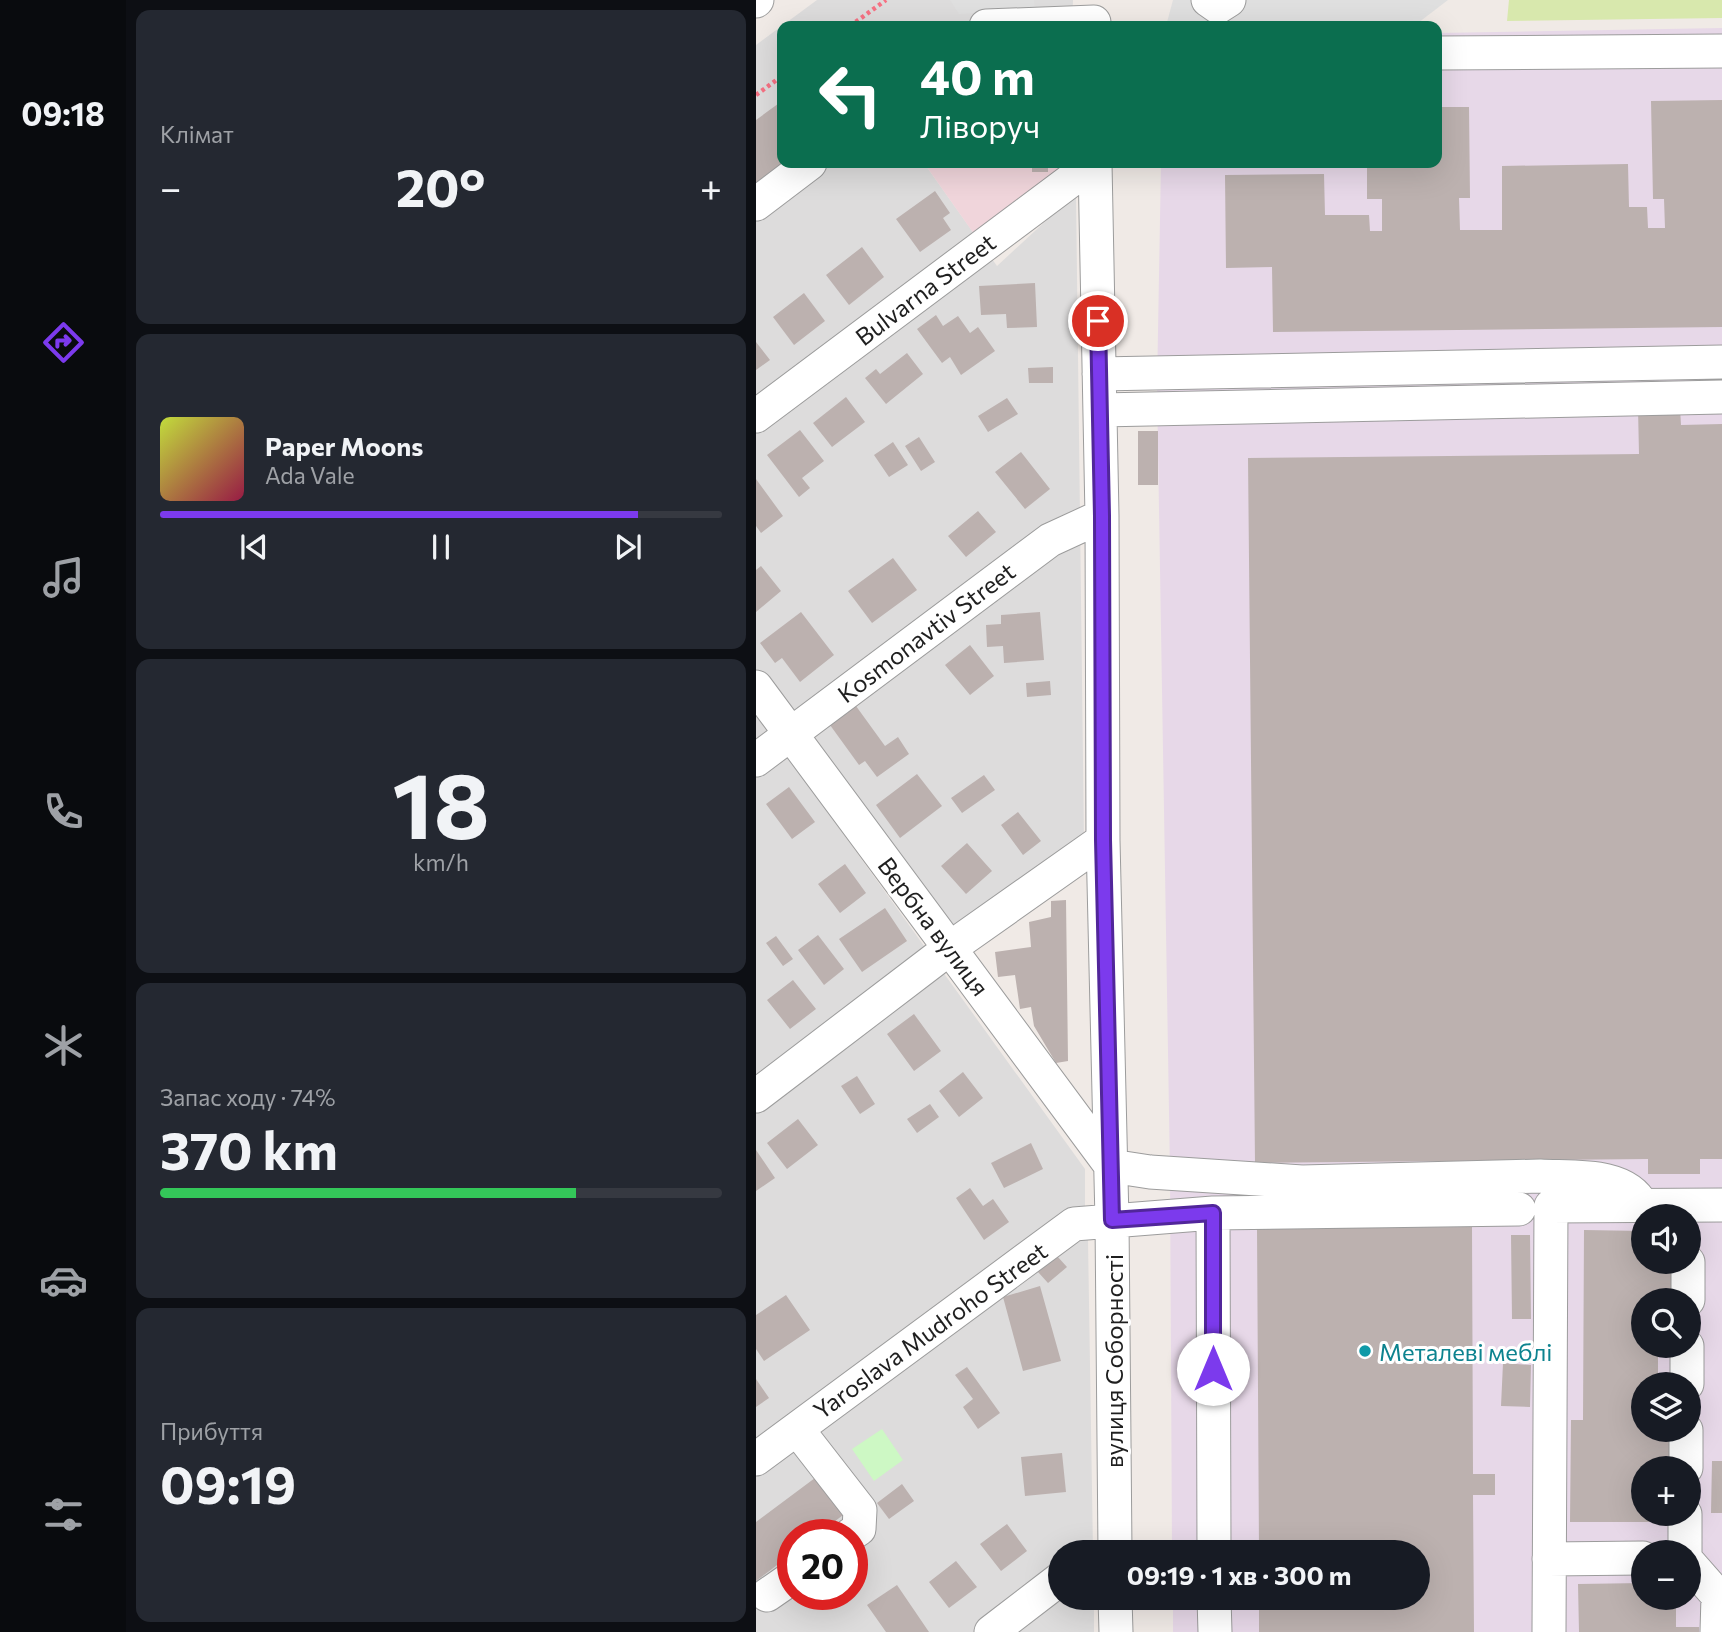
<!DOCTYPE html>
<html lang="uk">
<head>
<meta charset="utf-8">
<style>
  :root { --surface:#171b24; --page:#242831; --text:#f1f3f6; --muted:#9ea1a6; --line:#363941; --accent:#7c3aed }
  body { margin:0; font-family:Commissioner,sans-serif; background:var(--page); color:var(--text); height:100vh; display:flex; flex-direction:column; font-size:26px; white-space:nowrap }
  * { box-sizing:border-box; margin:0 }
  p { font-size:23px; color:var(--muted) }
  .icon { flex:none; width:38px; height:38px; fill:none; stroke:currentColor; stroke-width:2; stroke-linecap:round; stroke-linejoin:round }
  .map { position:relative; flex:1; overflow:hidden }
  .sheet { display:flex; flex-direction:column; gap:10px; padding:10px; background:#0d0f14; width:630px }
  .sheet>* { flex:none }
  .guide { position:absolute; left:21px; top:21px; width:665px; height:147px; border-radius:14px; box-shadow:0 7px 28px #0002; background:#0b6e4f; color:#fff; overflow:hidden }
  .fabs { position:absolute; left:875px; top:1204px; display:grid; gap:14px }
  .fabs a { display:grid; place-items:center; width:70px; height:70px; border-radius:50%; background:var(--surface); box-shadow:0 7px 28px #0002; font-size:35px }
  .speed { position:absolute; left:21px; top:1519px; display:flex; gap:14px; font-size:35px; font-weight:700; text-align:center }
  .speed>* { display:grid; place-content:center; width:91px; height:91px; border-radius:50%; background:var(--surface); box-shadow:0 7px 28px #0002; line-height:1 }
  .speed .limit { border:10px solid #d22; background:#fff; color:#111 }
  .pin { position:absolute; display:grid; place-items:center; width:60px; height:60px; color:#fff; margin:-30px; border:4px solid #fff; border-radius:50%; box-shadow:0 2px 7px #0007 }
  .me { position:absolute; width:77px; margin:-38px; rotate:0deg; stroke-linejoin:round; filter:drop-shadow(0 0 5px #0008) }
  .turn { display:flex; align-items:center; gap:24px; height:147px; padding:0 28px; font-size:32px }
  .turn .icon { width:91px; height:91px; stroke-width:2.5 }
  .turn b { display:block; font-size:49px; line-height:60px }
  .big { font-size:52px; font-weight:700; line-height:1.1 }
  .sheet .widget { flex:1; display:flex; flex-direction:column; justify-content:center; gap:10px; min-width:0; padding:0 24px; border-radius:14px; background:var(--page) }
  .sheet .dial { align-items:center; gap:0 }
  .dial b { font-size:91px; line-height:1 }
  .song { display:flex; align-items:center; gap:21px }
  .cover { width:84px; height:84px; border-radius:10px; background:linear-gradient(135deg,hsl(70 70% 55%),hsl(340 70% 35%)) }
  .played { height:7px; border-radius:4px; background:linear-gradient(90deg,var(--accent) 85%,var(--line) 85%) }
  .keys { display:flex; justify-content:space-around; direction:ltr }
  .heat { display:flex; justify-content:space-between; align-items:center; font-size:38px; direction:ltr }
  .charge { height:10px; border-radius:5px; background:linear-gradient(90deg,#34c759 74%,var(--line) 0) }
  .trip { position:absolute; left:292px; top:1540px; width:382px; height:70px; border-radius:35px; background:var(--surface); box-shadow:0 7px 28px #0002; font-weight:700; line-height:70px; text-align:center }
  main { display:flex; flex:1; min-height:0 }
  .tab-bar { display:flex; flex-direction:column; width:126px; justify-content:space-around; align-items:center; background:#090b0e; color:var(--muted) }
  .tab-bar .icon { width:49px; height:49px }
  .tab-bar .current { color:var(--accent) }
  .tab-bar b { font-size:32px; color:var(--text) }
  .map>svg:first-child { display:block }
</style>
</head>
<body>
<main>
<nav class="tab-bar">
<b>09:18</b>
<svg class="icon current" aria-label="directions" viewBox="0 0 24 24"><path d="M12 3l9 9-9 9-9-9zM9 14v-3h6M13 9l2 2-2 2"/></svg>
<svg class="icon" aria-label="music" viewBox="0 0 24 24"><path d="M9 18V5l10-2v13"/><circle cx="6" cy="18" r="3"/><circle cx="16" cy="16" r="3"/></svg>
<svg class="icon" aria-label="phone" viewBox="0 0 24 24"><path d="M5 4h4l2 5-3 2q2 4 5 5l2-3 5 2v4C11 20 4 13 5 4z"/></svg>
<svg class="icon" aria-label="climate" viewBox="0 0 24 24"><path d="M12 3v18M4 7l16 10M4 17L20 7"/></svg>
<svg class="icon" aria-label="car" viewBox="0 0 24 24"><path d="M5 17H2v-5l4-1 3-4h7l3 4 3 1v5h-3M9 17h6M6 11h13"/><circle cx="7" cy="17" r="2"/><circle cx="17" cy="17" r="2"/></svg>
<svg class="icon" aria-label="filters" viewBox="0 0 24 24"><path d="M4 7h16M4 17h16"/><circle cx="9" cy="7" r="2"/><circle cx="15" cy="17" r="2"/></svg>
</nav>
<section class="sheet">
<div class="widget"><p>Клімат</p>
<div class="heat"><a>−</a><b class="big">20°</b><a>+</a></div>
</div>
<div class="widget">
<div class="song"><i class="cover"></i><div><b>Paper Moons</b><p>Ada Vale</p></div></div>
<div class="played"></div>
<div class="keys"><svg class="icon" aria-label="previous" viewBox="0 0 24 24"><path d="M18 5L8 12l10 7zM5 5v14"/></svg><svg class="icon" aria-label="pause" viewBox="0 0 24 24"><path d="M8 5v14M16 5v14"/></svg><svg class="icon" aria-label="next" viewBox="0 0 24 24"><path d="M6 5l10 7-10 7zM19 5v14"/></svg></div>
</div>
<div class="widget dial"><b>18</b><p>km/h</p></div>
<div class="widget"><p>Запас ходу · 74%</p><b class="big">370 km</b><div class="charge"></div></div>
<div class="widget"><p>Прибуття</p><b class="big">09:19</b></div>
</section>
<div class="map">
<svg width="966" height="1632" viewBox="0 0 966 1632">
  <rect width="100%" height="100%" fill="#f0eae6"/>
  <path fill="#dddcdc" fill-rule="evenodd" d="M61,0H317L316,26H26V163H168L241,266L320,193L328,841L195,939L0,671V45Z
    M0,713L329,1169V1210L0,1443Z
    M312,1237L332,1240L337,1552H304V1598H338V1632H0V1468ZM37,1535H96V1594H37Z"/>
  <path fill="#f0d5db" d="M168,163H315L223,241Z"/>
  <path fill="#e7d8e8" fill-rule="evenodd" d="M966,28V1632H417V1598H662V1552H416L414,1172L401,388L405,163H681V33ZM887,1216H933V1262H887ZM887,1300H933V1346H887ZM887,1384H933V1430H887ZM887,1468H933V1514H887ZM887,1552H933V1598H887Z"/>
  <path fill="#d8e8ad" d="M753,0H966V18L751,21Z"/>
  <path fill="#cdf8c4" d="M126,1429L147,1460L118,1481L96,1449Z"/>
  <path fill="#dfdfdf" d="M194,0H278L279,9L203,14Z
    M417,0H692L658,26H410Z"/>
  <path fill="#bcb1af" d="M966,100V327L517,332L516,267L470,268L469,175L568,174L569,215H613L614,231H626V199H611V163H681V107H713L714,198H703L704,230H746V166L872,164L873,207H891L892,228H909L908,199H897L895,101Z
    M26,101V163H36L0,189V120Z
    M276,163H292V172H276Z
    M179,191L194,213L187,218L195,230L164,252L140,219Z
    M106,247L128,277L93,305L70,275Z
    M279,283L281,327L251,328L250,314L225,315L223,286Z
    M48,293L69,321L38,345L17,317Z
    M180,315L187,326L202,316L214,333L222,327L239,351L205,375L194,357L186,363L161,329Z
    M0,342L14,360L0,370Z
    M151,353L167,374L130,404L109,378L120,369L124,374Z
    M297,367V383H273L272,368Z
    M90,397L109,422L76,447L57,423Z
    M251,398L262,414L232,432L222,416Z
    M882,408H924L925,425L966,424V1159H944V1174H892V1159L499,1163L492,458L883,454Z
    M44,430L68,461L46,478L54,488L43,497L11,455Z
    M382,431H402V485H382Z
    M163,437L179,462L165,471L149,446Z
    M137,442L152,465L133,477L118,455Z
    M265,452L294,489L269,509L239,472Z
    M0,479L27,516L5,533L0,526Z
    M222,511L240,532L210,557L192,536Z
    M137,558L161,590L116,623L92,591Z
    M5,566L25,591L0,612V570Z
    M45,612L78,655L44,682L26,658L19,663L4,643Z
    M284,612L288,660L248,663L247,646L231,647L230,625L245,624V615Z
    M214,645L238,676L214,695L189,665Z
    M294,681L295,695L271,697L270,683Z
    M100,706L129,746L142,737L153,754L121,777L109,761L103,765L74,725Z
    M161,774L186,806L144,838L120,805Z
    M228,775L239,790L206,813L195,798Z
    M33,787L59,822L36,839L10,804Z
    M262,812L285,841L267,855L245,825Z
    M211,843L236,871L210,894L185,866Z
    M89,864L110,893L84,913L62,884Z
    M310,900L312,1061L300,1063L278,1026L275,1007L264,1009L259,975L242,977L239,952L275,947L273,922L295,917V901Z
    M129,908L151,941L106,972L83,939Z
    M62,935L88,969L68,985L42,950Z
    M20,936L37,959L27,966L10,943Z
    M37,980L60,1009L34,1029L11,1000Z
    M158,1014L185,1051L158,1071L131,1034Z
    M207,1072L227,1098L203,1117L183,1091Z
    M101,1076L119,1104L104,1114L85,1086Z
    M174,1104L183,1117L161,1133L151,1119Z
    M42,1119L62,1145L31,1169L11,1143Z
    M275,1143L287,1169L248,1188L235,1163Z
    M0,1150L19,1178L0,1191Z
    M214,1188L227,1206L237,1199L253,1222L228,1240L200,1198Z
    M716,1227L717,1474H739V1495H717L718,1632H503V1598H662V1552H503L501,1228Z
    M828,1230L887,1231V1262H925V1300H887V1346H902V1384H887V1430H919V1468H887V1514H901V1522H814L815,1420H827Z
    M755,1235H774L775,1319H756Z
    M301,1256L311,1267L292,1283L282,1272Z
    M284,1286L305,1361L267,1371L247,1297Z
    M30,1295L54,1330L8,1361L0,1349V1315Z
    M747,1363L775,1365L774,1407L745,1406Z
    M211,1367L244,1413L222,1429L207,1407L217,1399L199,1375Z
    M0,1379L13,1398L0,1407Z
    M306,1453L310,1492L269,1496L265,1457Z
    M956,1461H966V1513H955Z
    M63,1475L91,1512L61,1535H37V1553L0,1581V1522Z
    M146,1484L158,1501L133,1519L121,1503Z
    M251,1524L271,1551L245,1571L224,1544Z
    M200,1561L221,1587L193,1608L173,1582Z
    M887,1583V1598H920V1627H943V1632H823L822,1584Z
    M141,1585L173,1632H130L111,1605Z"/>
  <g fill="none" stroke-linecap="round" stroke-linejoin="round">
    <g stroke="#9c9c9c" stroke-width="35">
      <path id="minor" d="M452,0L462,7L473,0
        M0,1L1,0
        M230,26L338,22
        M681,53L966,51
        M339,163L346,516L347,840L356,1220L359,1552
        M0,204L54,163
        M343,374L966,362
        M344,410L966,397
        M0,416L338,163
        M0,687L355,1166L394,1172L546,1182L784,1176C817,1178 869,1172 886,1205
        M0,760L294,540L346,516
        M0,1096L194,948L347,840
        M457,1213L458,1552
        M932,1300V1262
        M931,1384V1346
        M41,1429L104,1510L103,1529L94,1535
        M0,1459L318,1224L457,1213L763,1209
        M930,1468V1430
        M929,1552V1514
        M793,1559L887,1558
        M933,1563L962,1596L966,1595
        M11,1595L37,1577
        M359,1598L360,1632
        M458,1598L459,1632
        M235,1632L304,1579
        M793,1632L795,1206L966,1205
        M961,1632L962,1596"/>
    </g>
    <path stroke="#f67183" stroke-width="4.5" stroke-dasharray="3.5 3.5" stroke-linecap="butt" d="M94,26L130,0
      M0,95L26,76"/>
    <use href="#minor" stroke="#fff" stroke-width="33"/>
  </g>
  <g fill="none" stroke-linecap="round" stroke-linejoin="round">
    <g stroke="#51269a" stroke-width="18">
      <path id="route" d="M342,321L346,516L347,840L356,1220L457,1213V1369"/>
    </g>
    <use href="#route" stroke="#7c3aed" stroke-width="12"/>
  </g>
  <circle fill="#0f9aa8" stroke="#fff" stroke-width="2.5" cx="609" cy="1351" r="7"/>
  <g text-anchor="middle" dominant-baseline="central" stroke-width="6" stroke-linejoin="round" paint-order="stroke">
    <g font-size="24" fill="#1f1f1f" stroke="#fff">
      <text transform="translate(169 289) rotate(-37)">Bulvarna Street</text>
      <text transform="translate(170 632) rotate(-37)">Kosmonavtiv Street</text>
      <text transform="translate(178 926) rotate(53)">Вербна вулиця</text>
      <text transform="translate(174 1330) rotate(-36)">Yaroslava Mudroho Street</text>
      <text transform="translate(357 1361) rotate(-90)">вулиця Соборності</text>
    </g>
    <g font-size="24" fill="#0d838f" stroke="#fff" text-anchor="start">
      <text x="623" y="1351">Металеві меблі</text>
    </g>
  </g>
</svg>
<div class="fabs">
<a><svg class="icon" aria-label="sound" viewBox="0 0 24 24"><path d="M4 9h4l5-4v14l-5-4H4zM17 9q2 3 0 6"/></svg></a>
<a><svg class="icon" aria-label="search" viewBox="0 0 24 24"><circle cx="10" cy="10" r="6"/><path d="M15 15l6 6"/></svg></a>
<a><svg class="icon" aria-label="layers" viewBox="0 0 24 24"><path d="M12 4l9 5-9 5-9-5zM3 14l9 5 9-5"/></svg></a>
<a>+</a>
<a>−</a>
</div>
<div class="speed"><div class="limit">20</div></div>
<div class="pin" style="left:342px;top:321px;background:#d93025"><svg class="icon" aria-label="arrive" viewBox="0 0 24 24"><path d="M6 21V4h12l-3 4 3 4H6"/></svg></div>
<svg class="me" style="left:457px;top:1369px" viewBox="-20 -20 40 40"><circle r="19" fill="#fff"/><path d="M0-13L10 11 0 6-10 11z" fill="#7c3aed"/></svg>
<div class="trip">09:19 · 1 хв · 300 m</div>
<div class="guide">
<div class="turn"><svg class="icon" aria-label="left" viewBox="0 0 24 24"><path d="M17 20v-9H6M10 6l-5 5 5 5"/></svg><div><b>40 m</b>Ліворуч</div></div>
</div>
</div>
</main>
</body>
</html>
